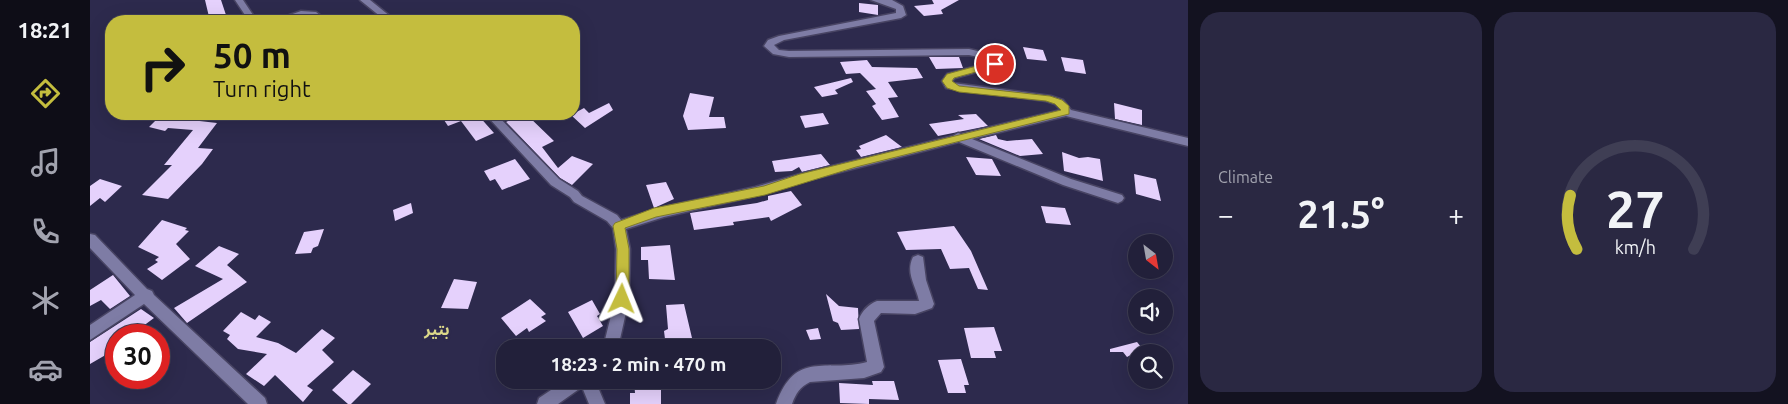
<!DOCTYPE html>
<html lang="en">
<head>
<meta charset="utf-8">
<style>
  :root { --surface:#22203a; --page:#2a2842; --text:#f1f3f6; --muted:#a2a3af; --line:#3f3e54; --accent:#c4bd3e }
  body { margin:0; font-family:Ubuntu,"Noto Sans Arabic",sans-serif; background:var(--page); color:var(--text); height:100vh; display:flex; flex-direction:column; font-size:19px; white-space:nowrap }
  * { box-sizing:border-box; margin:0 }
  p { font-size:16px; color:var(--muted) }
  .icon { flex:none; width:28px; height:28px; fill:none; stroke:currentColor; stroke-width:2; stroke-linecap:round; stroke-linejoin:round }
  .map { position:relative; flex:1; overflow:hidden }
  .details { display:flex; flex-direction:column; gap:12px; padding:12px; background:#131220; width:600px }
  .details>* { flex:none }
  .top-card { position:absolute; left:15px; top:15px; width:475px; height:105px; border-radius:20px; box-shadow:0 5px 20px #0002,0 0 0 1px var(--line); background:#c4bd3e; color:#111; overflow:hidden }
  .needle { width:32px; rotate:149deg }
  .tools { position:absolute; left:1038px; top:234px; display:grid; gap:10px }
  .tools a { display:grid; place-items:center; width:45px; height:45px; border-radius:50%; background:var(--surface); box-shadow:0 5px 20px #0002,0 0 0 1px var(--line); font-size:25px }
  .speed { position:absolute; left:15px; top:324px; display:flex; gap:10px; font-size:25px; font-weight:700; text-align:center }
  .speed>* { display:grid; place-content:center; width:65px; height:65px; border-radius:50%; background:var(--surface); box-shadow:0 5px 20px #0002,0 0 0 1px var(--line); line-height:1 }
  .speed .limit { border:8px solid #d22; background:#fff; color:#111 }
  .pin { position:absolute; display:grid; place-items:center; width:42px; height:42px; color:#fff; margin:-21px; border:2px solid #fff; border-radius:50%; box-shadow:0 1px 5px #0007 }
  .me { position:absolute; width:55px; margin:-28px; rotate:2deg; stroke-linejoin:round; filter:drop-shadow(0 0 4px #0008) }
  .turn { display:flex; align-items:center; gap:18px; height:105px; padding:0 25px; font-size:22px }
  .turn .icon { width:65px; height:65px; stroke-width:2.5 }
  .turn b { display:block; font-size:35px; line-height:42px }
  .big { font-size:38px; font-weight:700; line-height:1.1 }
  .details .tile { flex:1; display:flex; flex-direction:column; justify-content:center; gap:8px; min-width:0; padding:0 18px; border-radius:20px; background:var(--page) }
  .details .dial { align-items:center; gap:0 }
  .dial svg { height:130px; overflow:visible; fill:none; stroke:var(--line); stroke-width:7; stroke-linecap:round; text-anchor:middle }
  .dial text { fill:var(--text); stroke:none }
  .heat { display:flex; justify-content:space-between; align-items:center; font-size:28px; direction:ltr }
  .details .tiles { flex:1; display:grid; gap:12px; grid-template-columns:repeat(2,1fr) }
  .trip { position:absolute; left:406px; top:339px; width:285px; height:50px; border-radius:20px; background:var(--surface); box-shadow:0 5px 20px #0002,0 0 0 1px var(--line); font-weight:700; line-height:50px; text-align:center }
  main { display:flex; flex:1; min-height:0 }
  .tab-bar { display:flex; flex-direction:column; width:90px; justify-content:space-around; align-items:center; background:#0e0d17; color:var(--muted) }
  .tab-bar .icon { width:35px; height:35px }
  .tab-bar .current { color:var(--accent) }
  .tab-bar b { font-size:22px; color:var(--text) }
  .map>svg:first-child { display:block }
</style>
</head>
<body>
<main>
<nav class="tab-bar">
<b>18:21</b>
<svg class="icon current" aria-label="directions" viewBox="0 0 24 24"><path d="M12 3l9 9-9 9-9-9zM9 14v-3h6M13 9l2 2-2 2"/></svg>
<svg class="icon" aria-label="music" viewBox="0 0 24 24"><path d="M9 18V5l10-2v13"/><circle cx="6" cy="18" r="3"/><circle cx="16" cy="16" r="3"/></svg>
<svg class="icon" aria-label="phone" viewBox="0 0 24 24"><path d="M5 4h4l2 5-3 2q2 4 5 5l2-3 5 2v4C11 20 4 13 5 4z"/></svg>
<svg class="icon" aria-label="climate" viewBox="0 0 24 24"><path d="M12 3v18M4 7l16 10M4 17L20 7"/></svg>
<svg class="icon" aria-label="car" viewBox="0 0 24 24"><path d="M5 17H2v-5l4-1 3-4h7l3 4 3 1v5h-3M9 17h6M6 11h13"/><circle cx="7" cy="17" r="2"/><circle cx="17" cy="17" r="2"/></svg>
</nav>
<div class="map">
<svg width="1098" height="404" viewBox="0 0 1098 404">
  <rect width="100%" height="100%" fill="#2d2a4d"/>
  <path fill="#e5d1fc" d="M115,0H131L138,21H120Z
    M842,0H869L851,10L853,14L834,16L824,6L844,4Z
    M769,3L788,5V15L769,12Z
    M933,47L953,50L957,61L937,59Z
    M839,57H869L873,68L846,69Z
    M971,57L993,60L996,74L975,71Z
    M777,60L782,67L827,68L833,78L798,82L808,97L798,98L809,117L792,120L782,106L786,104L776,91L786,89L770,73L756,74L750,62Z
    M761,78L763,82L745,90L748,94L732,97L724,87Z
    M600,93L624,97L619,117H634L636,128L598,130L593,116Z
    M519,103L523,110L495,128L481,115L494,108L499,113Z
    M1024,103L1052,110V125L1025,119Z
    M733,113L739,124L715,128L710,116Z
    M79,114H95L92,119L127,123L108,148L123,149L112,164L78,199L52,195L82,165H74L103,130L78,128L75,131L59,127L69,117H76Z
    M350,114H387L404,133L386,141L371,121L358,126Z
    M433,114H436L464,141L452,147L468,168L482,156L503,164L482,185L470,178L416,122Z
    M886,114L898,126L848,136L839,124L874,119L868,115Z
    M796,135L812,147L771,157L766,150L771,149L769,146Z
    M906,135L908,139L917,141L942,139L953,154L930,156L889,139Z
    M972,152L989,158L998,157L1010,159L1013,181L974,171Z
    M731,154L740,165L712,172L709,167L702,171L685,172L682,161Z
    M876,157L902,159L911,176L886,175Z
    M425,159L440,179L412,190L405,179L400,181L394,171Z
    M1044,174L1066,179L1071,201L1046,194Z
    M10,179L32,186L15,202L10,198L0,206V186Z
    M576,182L584,199L564,208L556,185Z
    M701,191L712,205L681,221L679,217L643,222L644,225L604,230L600,213L667,203L678,200V196Z
    M321,203L323,213L305,221L303,210Z
    M951,206L975,208L981,225L956,223Z
    M72,220L97,228L95,230L99,231L86,244L100,259L72,280L57,269L68,262L65,260L69,257L48,247Z
    M864,226L881,251L898,290L888,289L879,268L860,269L851,249L816,250L807,232Z
    M234,229L228,246L223,248L221,253L205,254L214,232Z
    M580,245L585,280L559,279L558,260H551V247Z
    M129,246L149,254L137,265L157,282L97,323L84,308L133,279L105,266Z
    M23,275L40,296L20,309L11,300L0,306V290Z
    M364,279L387,282L378,309L351,308Z
    M736,294L749,306L768,308L769,329L751,330L748,323L743,321Z
    M440,299L456,314L451,317L456,321L439,332L437,328L426,336L411,318Z
    M502,300L510,314L507,316L513,326L493,338L478,312Z
    M594,304L602,338L575,339L574,331L578,329L576,305Z
    M51,309L64,318L41,335H26V370L19,353L0,364V342Z
    M151,312L165,320L169,315L181,322L166,337L188,343L206,353L232,329L245,338L232,350L244,362L217,386L223,390L213,402L185,375L174,386L156,374L177,354L148,349L137,339L140,335L133,331Z
    M904,327L912,351H904L906,358H881L874,328Z
    M728,328L731,339L720,340L716,330Z
    M1047,342L1055,352H1046L1037,357L1033,352H1020V349Z
    M871,359L879,385H874L876,393H858L848,360Z
    M263,370L281,384L261,404H258L242,390Z
    M544,380H571V404H540V393H545Z
    M782,381H804L809,400L779,399V404L750,403L749,383L783,385Z"/>
  <g fill="none" stroke-linecap="round" stroke-linejoin="round">
    <g stroke="#484463" stroke-width="3">
      <path id="minor" d="M145,0H153L167,21H159Z
        M270,0H280L306,21H296Z
        M781,0H802L813,6L816,15L811,18L694,40L684,45L689,50L699,51L879,49L900,54L909,62V66L865,78L862,81L863,83L961,96L973,100L981,110L1098,138V146L976,116L882,139L981,179L1032,195L1034,198L1032,201L1028,203L973,185L869,142L711,182L665,196L574,217L536,229L540,249L539,299L528,348H513L525,299L526,249L523,228L517,221L484,202L480,197L461,185L395,114H406L469,179L488,191L492,196L527,215L531,220L574,207L665,187L710,174L863,136L868,133L871,134L971,110L965,104L956,101L856,88L852,81L857,74L898,63L893,58L879,55L699,57L683,54L674,46L678,40L689,36L806,13V9Z
        M211,11L226,12L237,21C228,22 225,17 217,16C206,15 195,22 183,21Z
        M0,234L5,235L57,289L62,291L64,295L175,398L177,404H158L54,304L0,340V325L45,295L0,248Z
        M828,255L833,257L836,280L844,304L842,308L825,314L791,313L784,321L794,367L791,372L774,378L720,382C710,387 706,393 702,404H686C706,349 735,373 777,362L769,319C772,311 779,304 787,301H829C826,286 815,273 823,257Z
        M476,380H505L515,404H499L492,387L468,404H447L449,398Z"/>
    </g>
    <use href="#minor" fill="#7e7ca5" fill-rule="evenodd"/>
  </g>
  <path fill="#c4bd3e" stroke="#7f7b28" d="M905,61L909,64L908,66L864,78L862,81L869,86L960,96L972,100L979,106V114L766,167L675,195L566,217L535,228L539,249V299L537,303H528L526,299L527,249L523,226L525,223L564,208L674,186L710,174L971,110L965,104L956,101L869,92L857,88L852,81L857,74Z"/>
  <g text-anchor="middle" dominant-baseline="central" stroke-width="5" stroke-linejoin="round" paint-order="stroke">
    <g font-size="16" font-weight="bold" fill="#dbd889" stroke="#2d2a4d">
      <text x="347" y="329">بتير</text>
    </g>
  </g>
</svg>
<div class="tools">
<a><svg class="needle" viewBox="-14 -14 28 28"><path d="M0-13l5 13h-10z" fill="#e53935"/><path d="M0 13l5-13h-10z" fill="#a2a3af"/></svg></a>
<a><svg class="icon" aria-label="sound" viewBox="0 0 24 24"><path d="M4 9h4l5-4v14l-5-4H4zM17 9q2 3 0 6"/></svg></a>
<a><svg class="icon" aria-label="search" viewBox="0 0 24 24"><circle cx="10" cy="10" r="6"/><path d="M15 15l6 6"/></svg></a>
</div>
<div class="speed"><div class="limit">30</div></div>
<div class="pin" style="left:905px;top:64px;background:#d93025"><svg class="icon" aria-label="arrive" viewBox="0 0 24 24"><path d="M6 21V4h12l-3 4 3 4H6"/></svg></div>
<svg class="me" style="left:532px;top:299px" viewBox="-20 -20 40 40"><path d="M0-17L14 15 0 8-14 15z" fill="#c4bd3e" stroke="#fff" stroke-width="4"/></svg>
<div class="trip">18:23 · 2 min · 470 m</div>
<div class="top-card">
<div class="turn"><svg class="icon" aria-label="right" viewBox="0 0 24 24"><path d="M7 20v-9h11M14 6l5 5-5 5"/></svg><div><b>50 m</b>Turn right</div></div>
</div>
</div>
<section class="details">
<div class="tiles">
<div class="tile"><p>Climate</p>
<div class="heat"><a>−</a><b class="big">21.5°</b><a>+</a></div>
</div>
<div class="tile dial"><svg viewBox="0 0 100 80">
<path d="M14 69A42 42 0 1 1 86 69"/>
<path d="M14 69A42 42 0 0 1 10 36" stroke="#c4bd3e"/>
<text x="50" y="56" font-size="32" font-weight="700">27</text>
<text x="50" y="72" font-size="11">km/h</text>
</svg></div>
</div>
</section>
</main>
</body>
</html>
